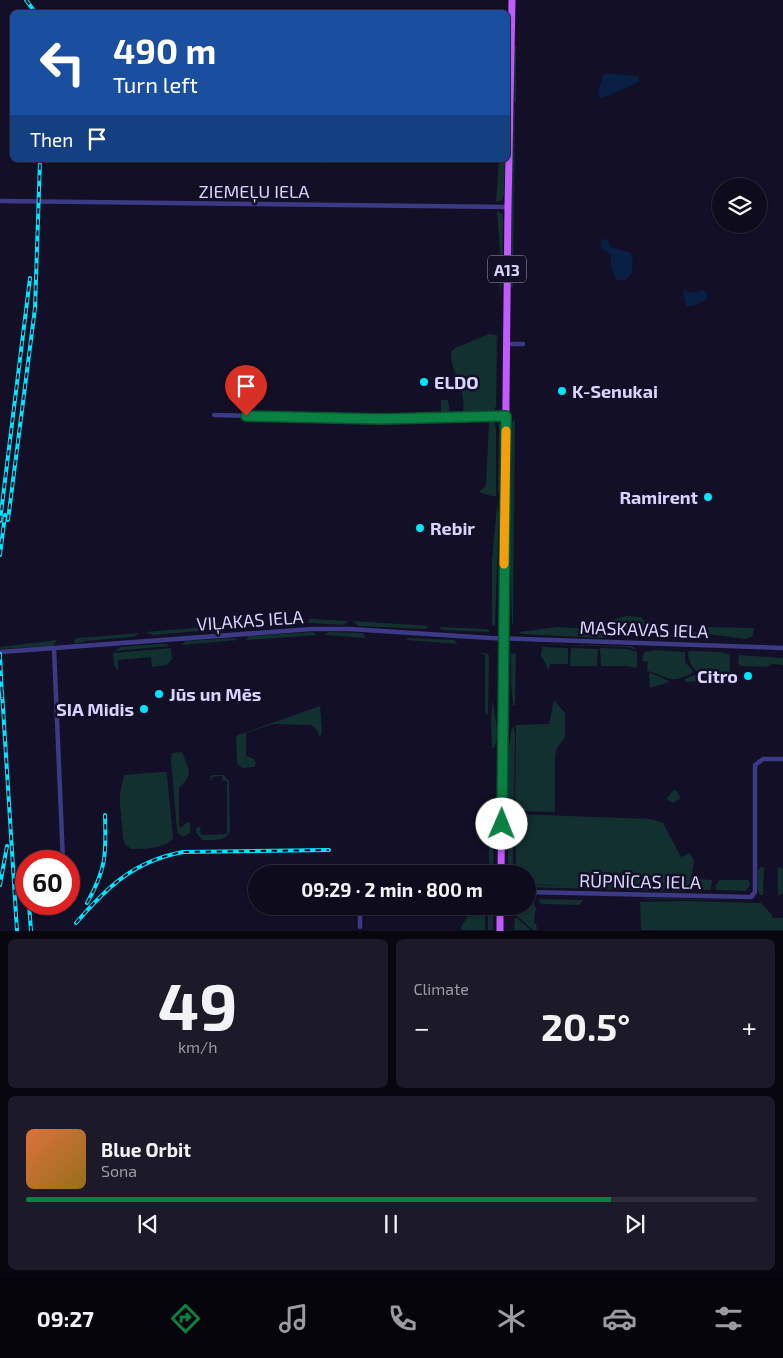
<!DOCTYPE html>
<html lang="en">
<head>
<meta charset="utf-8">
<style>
  :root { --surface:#0e0b1c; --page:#1c1929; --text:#f1f3f6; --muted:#9b9ba3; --line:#2e2b3b; --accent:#0b8043 }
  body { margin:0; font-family:"Exo 2",sans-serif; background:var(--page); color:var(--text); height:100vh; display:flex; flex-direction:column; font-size:19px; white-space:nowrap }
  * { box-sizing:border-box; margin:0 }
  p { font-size:16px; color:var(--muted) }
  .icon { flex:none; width:28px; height:28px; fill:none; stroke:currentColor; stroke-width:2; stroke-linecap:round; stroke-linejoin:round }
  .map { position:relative; height:931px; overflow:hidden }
  .side { display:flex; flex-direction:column; gap:8px; padding:8px; background:#08060f; flex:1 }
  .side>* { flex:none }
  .guide { position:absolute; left:10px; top:10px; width:500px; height:152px; border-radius:8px; box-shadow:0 1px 4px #0004,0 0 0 1px var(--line); background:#1a4fa0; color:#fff; overflow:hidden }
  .tools { position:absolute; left:712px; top:178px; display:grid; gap:10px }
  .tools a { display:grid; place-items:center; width:55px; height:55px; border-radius:50%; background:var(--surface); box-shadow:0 1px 4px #0004,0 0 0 1px var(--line); font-size:25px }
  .speed { position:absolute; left:15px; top:850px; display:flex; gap:10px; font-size:25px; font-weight:700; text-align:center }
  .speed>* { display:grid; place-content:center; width:65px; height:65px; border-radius:50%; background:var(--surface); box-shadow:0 1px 4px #0004,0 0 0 1px var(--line); line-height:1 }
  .speed .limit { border:8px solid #d22; background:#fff; color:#111 }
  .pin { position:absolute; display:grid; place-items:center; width:42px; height:42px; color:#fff; margin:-51px -21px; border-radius:50% 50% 50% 0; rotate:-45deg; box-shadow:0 0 5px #0007 }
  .pin .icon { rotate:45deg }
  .me { position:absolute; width:55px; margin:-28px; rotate:1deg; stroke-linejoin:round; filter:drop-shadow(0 0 4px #0008) }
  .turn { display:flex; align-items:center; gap:18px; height:105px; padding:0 20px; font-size:22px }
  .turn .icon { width:65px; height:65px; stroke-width:2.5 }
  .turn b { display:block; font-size:35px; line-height:42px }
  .then { display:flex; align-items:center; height:48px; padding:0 20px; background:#0003; gap:10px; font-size:19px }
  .big { font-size:38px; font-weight:700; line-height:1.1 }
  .side .widget { flex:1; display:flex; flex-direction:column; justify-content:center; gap:8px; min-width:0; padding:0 18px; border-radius:8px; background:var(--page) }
  .side .dial { align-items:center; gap:0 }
  .dial b { font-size:65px; line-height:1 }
  .song { display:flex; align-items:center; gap:15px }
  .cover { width:60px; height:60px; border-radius:8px; background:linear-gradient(135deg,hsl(20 70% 55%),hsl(40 70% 35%)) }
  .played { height:5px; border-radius:2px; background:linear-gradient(90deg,var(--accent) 80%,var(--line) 80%) }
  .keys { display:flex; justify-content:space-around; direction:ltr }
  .heat { display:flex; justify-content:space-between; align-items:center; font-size:28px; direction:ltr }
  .side .tiles { flex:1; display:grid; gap:8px; grid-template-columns:1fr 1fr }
  .widget:last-child { grid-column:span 2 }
  .trip { position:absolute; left:248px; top:865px; width:288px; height:50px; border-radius:25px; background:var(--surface); box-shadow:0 1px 4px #0004,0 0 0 1px var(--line); font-weight:700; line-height:50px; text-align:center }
  .menu { display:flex; height:80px; justify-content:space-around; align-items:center; background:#06040b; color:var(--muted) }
  .menu .icon { width:35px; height:35px }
  .menu .active { color:var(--accent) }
  .menu b { font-size:22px; color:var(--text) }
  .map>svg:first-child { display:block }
</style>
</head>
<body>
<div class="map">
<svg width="783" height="931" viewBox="0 0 783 931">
  <rect width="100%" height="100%" fill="#130f26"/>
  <path fill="#12302f" d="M516,45V103L514,101V46Z
    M514,108H515L513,289L511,287L512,150Z
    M499,160H505L504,195L502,200L496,202Z
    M497,211L502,214L503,217L502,280L499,298L501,263Z
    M489,334L497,335L496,406L494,411L465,413L463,411C467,391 450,372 451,352L455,348Z
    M441,400H448L450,415H441Z
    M515,418L513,623L512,625L510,553L512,435V423Z
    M490,419H494L496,428V496H491L479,492L486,485L489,422Z
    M496,420L500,425L499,490L498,494L499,427Z
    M497,505L499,513L495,626L492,625V560Z
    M626,616L641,617L652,632L671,634L672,636L623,634L614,632L612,620Z
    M296,619L299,623L273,626L272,621Z
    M309,619H312L348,621L344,625L308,623Z
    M353,621L430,626L425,629L358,626Z
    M266,622L264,626L230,629L223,625Z
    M217,626L211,630L153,635L146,632Z
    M438,627L488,629L490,632L443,630Z
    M557,627L594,629L607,632L606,636L602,638L521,634L519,632Z
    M703,627L754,628L753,636L745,639L709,634L678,635L680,633L699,632Z
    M313,632L318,635L246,640L249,636Z
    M328,632L363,633L366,638L325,635Z
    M139,633L133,637L85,641L75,644L74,640L77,638Z
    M235,638L238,640L181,645L186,641Z
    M408,638L454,640L458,644L406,640Z
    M57,640L53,646L0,649V647Z
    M159,644H166L170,646L114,651L121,647Z
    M518,644L632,646L637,650L628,647Z
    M542,647L568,648V664H550L549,670L541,656Z
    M171,648L172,659L167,665L152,667L151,657L118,660V669L117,670L114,665L113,653Z
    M571,648L598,649L597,666H570Z
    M601,648L627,649L637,652V666L635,668L628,666H601L600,649Z
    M656,650L685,652V662L693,671L692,673C670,685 668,676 647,671L648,662L642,661L644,652Z
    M689,651L721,652L730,655V682C711,684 689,673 688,653Z
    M478,652L488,654L489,656L488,715L485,712V655Z
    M511,653L516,654L515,705H513L511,684Z
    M739,655L783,658V665L772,664L768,667L740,666L738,663Z
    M651,673L669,681V682L650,688L649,674Z
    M695,675L703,678V681L685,682V679Z
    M493,699C493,714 501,733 494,748H492L491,718Z
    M554,700L565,713V737L557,748L555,758V812L515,811L516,725L549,724Z
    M320,706L322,731L320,738L318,731L311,725L273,724L246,733V756L254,759L256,764L254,767L242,768L237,763L236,738L238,735Z
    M512,727L514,728L515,735L514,812H512L508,807V753Z
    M182,752C189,771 194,773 179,788V826L181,828L187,822L190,823V833L183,837L179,834L177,830L171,760L172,753Z
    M160,772H166L167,775L173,838C167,849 142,849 131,849L125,844L123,838L120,804V794L124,775Z
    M212,775H224L229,781L230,831C225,842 214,840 203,840L196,833V829L198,827L205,828H200L201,835L227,834V781H223L222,776L212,777V780L211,781L210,777Z
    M674,790L677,791L680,797L679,799L673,803L666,799Z
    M515,814L651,819L663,823L681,857L690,853L694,861L689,890L589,887L693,892L526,887V885L572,886L526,884V874H516Z
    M513,816V874H508V820Z
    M489,817L494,823L493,874H489Z
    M761,867H764L763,895H760L758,891V870Z
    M778,867L783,869V893L778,896Z
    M698,879L712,880L711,890H698Z
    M721,880H749L750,885L746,891L716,890V884H718V881Z
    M526,898L532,899L537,911H535L534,923L536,924L537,930H533L518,917L515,915V906H526Z
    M647,898L746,900L646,899Z
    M539,899L583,900L579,905L544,904L540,903Z
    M682,901L761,903L772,915V918H783V930H641L640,902Z
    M488,906H493V930H488Z
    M473,907H485V930H461V927Z
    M515,918H517L531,930H514Z"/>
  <path fill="#0a1f44" d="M607,73L638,76L639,78V82L602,98L599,96L598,93L603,75Z
    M603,239L608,240L610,247L630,252C636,262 632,287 616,279L611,266V255L601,247V242Z
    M683,290L693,293L703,290L707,294V298C701,303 695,307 686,306Z"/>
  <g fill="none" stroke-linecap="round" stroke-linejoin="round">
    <path stroke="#3d3a85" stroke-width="4.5" d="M321,161L323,160
      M0,201L508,207
      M507,344H523
      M214,415L381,419L506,416
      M54,649L63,861
      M0,652L312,629H350L490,638L783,648
      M526,892L751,897L755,892V765L763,759H783
      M360,927V908L401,906"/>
    <path stroke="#c25bff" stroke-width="7" d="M501,874L508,207L512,0
      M500,931V906"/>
    <g stroke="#00e5ff" stroke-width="4">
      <path id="rail" d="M26,0L35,12
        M8,520L35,308L40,160
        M0,521L30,278
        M0,555L5,515
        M0,654L2,699
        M2,692L17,931
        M0,885L7,846
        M87,903C107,868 106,853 105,815
        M29,904L31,931
        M76,923C107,887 134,861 183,852L329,850"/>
    </g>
    <use href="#rail" stroke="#130f26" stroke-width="2" stroke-dasharray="5.5" stroke-linecap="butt"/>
  </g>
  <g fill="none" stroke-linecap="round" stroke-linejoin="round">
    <g stroke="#07532c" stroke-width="12">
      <path id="route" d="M246,416L381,419L506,416L502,824"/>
    </g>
    <use href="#route" stroke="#0b8043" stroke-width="9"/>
    <path stroke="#f59e0b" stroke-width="9" d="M504,564L506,431"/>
  </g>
  <g fill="#00e5ff" stroke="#130f26" stroke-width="2">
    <circle cx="424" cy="382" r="5"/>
    <circle cx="562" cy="391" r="5"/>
    <circle cx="708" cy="497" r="5"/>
    <circle cx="420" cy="528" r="5"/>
    <circle cx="748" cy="676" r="5"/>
    <circle cx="159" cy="694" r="5"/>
    <circle cx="144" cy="709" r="5"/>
  </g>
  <g text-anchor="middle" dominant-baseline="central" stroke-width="5" stroke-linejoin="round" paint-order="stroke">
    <rect fill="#130f26" stroke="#9e99be" stroke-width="1" x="488" y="255.5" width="38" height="27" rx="4"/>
    <g font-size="16" font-weight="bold" fill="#d9d4ff">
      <text x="507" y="269">A13</text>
    </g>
    <g font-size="18" fill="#d9d4ff" stroke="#130f26">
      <text x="254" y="191">ZIEMEĻU IELA</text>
      <text transform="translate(250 620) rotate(-4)">VIĻAKAS IELA</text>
      <text transform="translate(644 629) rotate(2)">MASKAVAS IELA</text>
      <text transform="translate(640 881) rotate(1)">RŪPNĪCAS IELA</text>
    </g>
    <g font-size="18" font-weight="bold" fill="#d9d4ff" stroke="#130f26" text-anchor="start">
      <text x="434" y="382">ELDO</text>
      <text x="572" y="391">K-Senukai</text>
      <text x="698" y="497" text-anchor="end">Ramirent</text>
      <text x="430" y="528">Rebir</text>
      <text x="738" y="676" text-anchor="end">Citro</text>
      <text x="169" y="694">Jūs un Mēs</text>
      <text x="134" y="709" text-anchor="end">SIA Midis</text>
    </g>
  </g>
</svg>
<div class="tools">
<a><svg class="icon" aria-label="layers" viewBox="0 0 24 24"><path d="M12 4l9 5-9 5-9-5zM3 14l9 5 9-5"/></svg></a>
</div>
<div class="speed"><div class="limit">60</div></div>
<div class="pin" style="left:246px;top:416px;background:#d93025"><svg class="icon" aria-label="arrive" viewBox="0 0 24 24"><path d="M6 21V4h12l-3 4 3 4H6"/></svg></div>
<svg class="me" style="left:502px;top:824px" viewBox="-20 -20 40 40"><circle r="19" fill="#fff"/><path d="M0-13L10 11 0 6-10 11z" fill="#0b8043"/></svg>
<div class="trip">09:29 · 2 min · 800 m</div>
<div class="guide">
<div class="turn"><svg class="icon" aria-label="left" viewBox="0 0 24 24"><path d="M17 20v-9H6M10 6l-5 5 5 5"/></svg><div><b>490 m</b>Turn left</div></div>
<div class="then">Then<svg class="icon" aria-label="arrive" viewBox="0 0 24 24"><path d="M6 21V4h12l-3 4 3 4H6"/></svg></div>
</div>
</div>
<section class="side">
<div class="tiles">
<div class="widget dial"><b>49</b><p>km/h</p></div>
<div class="widget"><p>Climate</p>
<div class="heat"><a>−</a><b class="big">20.5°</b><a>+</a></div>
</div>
<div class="widget">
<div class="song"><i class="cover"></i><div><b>Blue Orbit</b><p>Sona</p></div></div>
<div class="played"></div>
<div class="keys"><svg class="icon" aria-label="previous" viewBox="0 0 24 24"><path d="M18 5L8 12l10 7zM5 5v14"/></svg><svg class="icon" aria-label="pause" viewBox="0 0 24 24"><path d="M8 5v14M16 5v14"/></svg><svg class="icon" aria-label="next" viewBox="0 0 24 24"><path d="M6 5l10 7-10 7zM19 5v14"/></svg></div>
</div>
</div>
</section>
<nav class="menu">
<b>09:27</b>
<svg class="icon active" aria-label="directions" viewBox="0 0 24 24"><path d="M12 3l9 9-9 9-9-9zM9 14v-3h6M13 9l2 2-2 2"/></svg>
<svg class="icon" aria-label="music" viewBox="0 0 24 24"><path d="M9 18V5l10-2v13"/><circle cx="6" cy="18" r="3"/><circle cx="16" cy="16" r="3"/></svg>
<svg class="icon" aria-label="phone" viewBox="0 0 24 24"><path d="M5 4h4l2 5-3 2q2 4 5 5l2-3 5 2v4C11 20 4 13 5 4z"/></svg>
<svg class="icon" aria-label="climate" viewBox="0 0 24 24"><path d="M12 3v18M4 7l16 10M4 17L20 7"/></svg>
<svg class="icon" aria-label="car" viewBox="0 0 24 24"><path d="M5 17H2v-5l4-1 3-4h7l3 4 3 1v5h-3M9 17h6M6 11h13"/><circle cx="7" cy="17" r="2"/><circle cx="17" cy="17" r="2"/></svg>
<svg class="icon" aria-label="filters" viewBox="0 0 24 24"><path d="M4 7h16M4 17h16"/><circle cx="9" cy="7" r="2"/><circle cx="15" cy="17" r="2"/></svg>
</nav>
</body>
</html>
